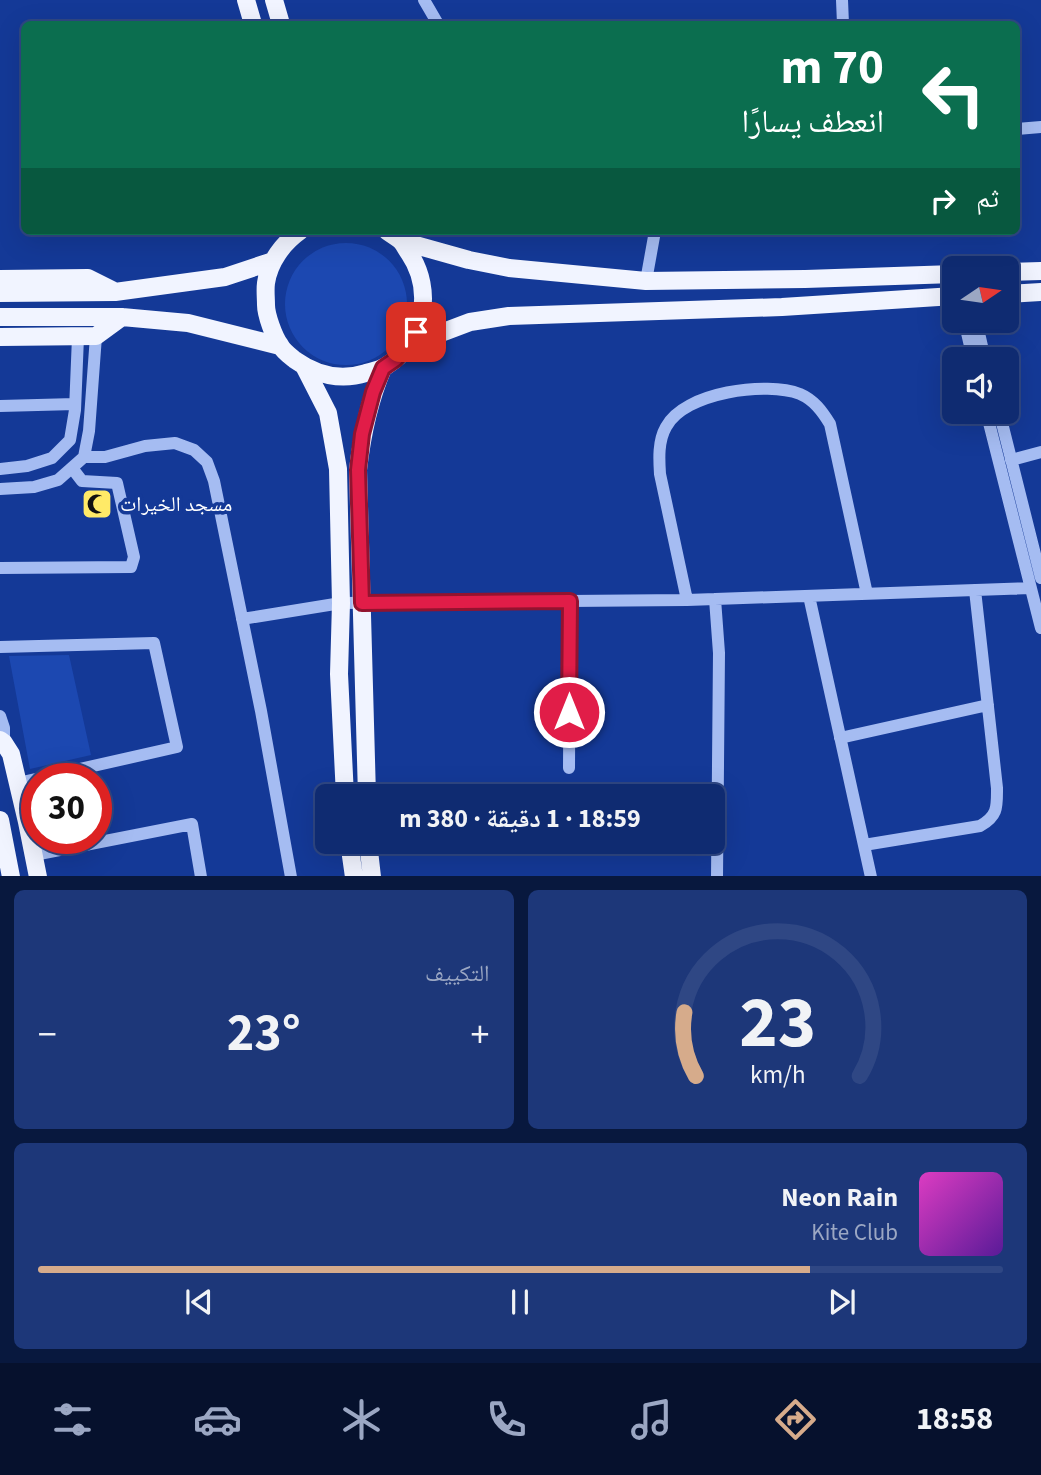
<!DOCTYPE html>
<html lang="ar">
<head>
<meta charset="utf-8">
<style>
  :root { --surface:#0f2b71; --page:#1d3779; --text:#f1f3f6; --muted:#9ba7c3; --line:#2f4784; --accent:#d6ab8b }
  body { margin:0; font-family:"Source Sans 3","Noto Naskh Arabic",sans-serif; background:var(--page); color:var(--text); direction:rtl; height:100vh; display:flex; flex-direction:column; font-size:26px; white-space:nowrap }
  * { box-sizing:border-box; margin:0 }
  p { font-size:23px; color:var(--muted) }
  .icon { flex:none; width:38px; height:38px; fill:none; stroke:currentColor; stroke-width:2; stroke-linecap:round; stroke-linejoin:round }
  .map { position:relative; height:876px; overflow:hidden; direction:ltr }
  .panel { display:flex; flex-direction:column; gap:14px; padding:14px; background:#08183e; flex:1 }
  .panel>* { flex:none }
  .top-card { position:absolute; left:21px; top:21px; width:999px; height:214px; border-radius:10px; box-shadow:0 7px 28px #0002,0 0 0 2px var(--line); direction:rtl; background:#0b6e4f; color:#fff; overflow:hidden }
  .needle { width:46px; rotate:77deg }
  .fabs { position:absolute; left:942px; top:256px; display:grid; gap:14px }
  .fabs a { display:grid; place-items:center; width:77px; height:77px; border-radius:10px; background:var(--surface); box-shadow:0 7px 28px #0002,0 0 0 2px var(--line); font-size:35px }
  .speed { position:absolute; left:21px; top:763px; display:flex; gap:14px; font-size:35px; font-weight:700; text-align:center }
  .speed>* { display:grid; place-content:center; width:91px; height:91px; border-radius:50%; background:var(--surface); box-shadow:0 7px 28px #0002,0 0 0 2px var(--line); line-height:1 }
  .speed .limit { border:10px solid #d22; background:#fff; color:#111 }
  .pin { position:absolute; display:grid; place-items:center; width:60px; height:60px; color:#fff; margin:-30px; border-radius:14px; box-shadow:0 4px 10px #0006 }
  .me { position:absolute; width:77px; margin:-38px; rotate:0deg; stroke-linejoin:round; filter:drop-shadow(0 0 5px #0008) }
  .turn { display:flex; align-items:center; gap:24px; height:147px; padding:0 21px; font-size:32px }
  .turn .icon { width:91px; height:91px; stroke-width:2.5 }
  .turn b { display:block; font-size:49px; line-height:60px }
  .then { display:flex; align-items:center; height:66px; padding:0 21px; background:#0003; gap:14px; font-size:26px }
  .big { font-size:52px; font-weight:700; line-height:1.1 }
  .panel .tile { flex:1; display:flex; flex-direction:column; justify-content:center; gap:10px; min-width:0; padding:0 24px; border-radius:10px; background:var(--page) }
  .panel .dial { align-items:center; gap:0 }
  .dial svg { height:182px; overflow:visible; fill:none; stroke:var(--line); stroke-width:7; stroke-linecap:round; text-anchor:middle }
  .dial text { fill:var(--text); stroke:none }
  .song { display:flex; align-items:center; gap:21px }
  .cover { width:84px; height:84px; border-radius:10px; background:linear-gradient(135deg,hsl(310 70% 55%),hsl(270 70% 35%)) }
  .played { height:7px; border-radius:4px; background:linear-gradient(90deg,var(--accent) 80%,var(--line) 80%) }
  .keys { display:flex; justify-content:space-around; direction:ltr }
  .heat { display:flex; justify-content:space-between; align-items:center; font-size:38px; direction:ltr }
  .panel .tiles { flex:1; display:grid; gap:14px; grid-template-columns:1fr 1fr }
  .tile:last-child { grid-column:span 2 }
  .trip { position:absolute; left:315px; top:784px; width:410px; height:70px; border-radius:10px; background:var(--surface); box-shadow:0 7px 28px #0002,0 0 0 2px var(--line); font-weight:700; line-height:70px; text-align:center; direction:rtl }
  .dock { display:flex; height:112px; justify-content:space-around; align-items:center; background:#06112d; color:var(--muted) }
  .dock .icon { width:49px; height:49px }
  .dock .active { color:var(--accent) }
  .dock b { font-size:32px; color:var(--text) }
  .map>svg:first-child { display:block }
</style>
</head>
<body>
<div class="map">
<svg width="1041" height="877" viewBox="0 0 1041 877">
  <rect width="100%" height="100%" fill="#143997"/>
  <path fill="#1c48b1" d="M285 304a61 61 0 1 1 122 0a61 61 0 1 1-122 0Z
    M69,655L91,755L30,769L9,656Z"/>
  <g fill="none" stroke-linecap="round" stroke-linejoin="round">
    <path stroke="#a5bcf2" stroke-width="12" d="M424,0L438,24
      M842,0L843,24
      M1017,129L1041,127
      M646,281L655,231
      M964,320L973,359
      M976,320L985,359
      M0,406L75,404
      M986,411L1041,628
      M999,411L1041,578
      M84,457H105L145,446L175,443L194,450L207,462L214,481L261,711L291,877
      M1011,460L1041,452
      M0,469L27,466L52,458L70,440L75,410L78,337
      M0,489L34,487L58,480L84,457L89,431L96,336
      M0,568L131,567L134,557L117,483L82,481L72,468
      M809,596L871,877
      M715,599L719,653L717,877
      M687,600L660,474C659,459 658,441 666,427C684,392 767,381 800,394C814,400 822,411 830,424L867,594
      M242,619L341,603L687,600L1031,588
      M0,647L154,643L177,747L18,783
      M0,716L4,728V743
      M840,738L988,705
      M569,768L570,601
      M864,845L980,826C998,816 997,807 997,788L975,590
      M34,855L192,824L201,877"/>
    <path stroke="#f1f4ff" stroke-width="18" d="M246,0L253,24
      M274,0L281,24
      M300,231C283,243 269,262 266,283C265,290 266,298 266,305C266,315 274,337 280,345C283,351 290,356 295,360C316,375 341,381 366,373C373,371 380,370 386,366C425,342 434,290 409,253C406,249 404,244 400,240C396,237 391,234 387,231
      M401,241L469,260L509,268L646,281L805,279L954,274
      M1006,272L1041,271
      M0,279L88,278L112,290
      M0,293L115,292L225,277L273,261
      M1006,294L1041,292
      M0,317H122L188,323L280,346
      M0,337L96,336L122,317
      M409,345L470,322L509,316L782,307L954,296
      M305,368L328,413L338,469L341,603L339,674L345,796
      M0,740L4,743L11,754L27,822L38,877
      M367,796L358,470C362,434 369,401 383,368
      M0,820L11,877
      M349,842L354,877
      M368,842L372,877"/>
  </g>
  <g fill="none" stroke-linecap="round" stroke-linejoin="round">
    <g stroke="#92132f" stroke-width="18">
      <path id="route" d="M416,332L409,345L396,359L383,368L373,392L362,434L358,470L362,603L570,601L569,712"/>
    </g>
    <use href="#route" stroke="#e11d48" stroke-width="12"/>
  </g>
  <defs>
    <g id="mosque-square" transform="scale(1.575)"><rect x="-9" y="-9" width="18" height="18" rx="4" fill="#ffea67" stroke="#143997"/><path d="M3.5-4.9A6 6 0 1 0 3.5 4.9A5 5 0 1 1 3.5-4.9Z" fill="#111"/></g>
  </defs>
  <g fill-rule="evenodd">
    <use href="#mosque-square" x="97" y="504"/>
  </g>
  <g text-anchor="middle" dominant-baseline="central" stroke-width="7" stroke-linejoin="round" paint-order="stroke">
    <g font-size="21" fill="#fff" stroke="#143997" text-anchor="start">
      <text x="120" y="504">مسجد الخيرات</text>
    </g>
  </g>
</svg>
<div class="fabs">
<a><svg class="needle" viewBox="-14 -14 28 28"><path d="M0-13l5 13h-10z" fill="#e53935"/><path d="M0 13l5-13h-10z" fill="#9ba7c3"/></svg></a>
<a><svg class="icon" aria-label="sound" viewBox="0 0 24 24"><path d="M4 9h4l5-4v14l-5-4H4zM17 9q2 3 0 6"/></svg></a>
</div>
<div class="speed"><div class="limit">30</div></div>
<div class="pin" style="left:416px;top:332px;background:#d93025"><svg class="icon" aria-label="arrive" viewBox="0 0 24 24"><path d="M6 21V4h12l-3 4 3 4H6"/></svg></div>
<svg class="me" style="left:569px;top:712px" viewBox="-20 -20 40 40"><circle r="17" fill="#e11d48" stroke="#fff" stroke-width="3"/><path d="M0-11L8 9 0 5-8 9z" fill="#fff"/></svg>
<div class="trip">18:59 · 1 دقيقة · 380 m</div>
<div class="top-card">
<div class="turn"><svg class="icon" aria-label="left" viewBox="0 0 24 24"><path d="M17 20v-9H6M10 6l-5 5 5 5"/></svg><div><b>70 m</b>انعطف يسارًا</div></div>
<div class="then">ثم<svg class="icon" aria-label="right" viewBox="0 0 24 24"><path d="M7 20v-9h11M14 6l5 5-5 5"/></svg></div>
</div>
</div>
<section class="panel">
<div class="tiles">
<div class="tile dial"><svg viewBox="0 0 100 80">
<path d="M14 69A42 42 0 1 1 86 69"/>
<path d="M14 69A42 42 0 0 1 9 41" stroke="#d6ab8b"/>
<text x="50" y="56" font-size="32" font-weight="700">23</text>
<text x="50" y="72" font-size="11">km/h</text>
</svg></div>
<div class="tile"><p>التكييف</p>
<div class="heat"><a>−</a><b class="big">23°</b><a>+</a></div>
</div>
<div class="tile">
<div class="song"><i class="cover"></i><div><b>Neon Rain</b><p>Kite Club</p></div></div>
<div class="played"></div>
<div class="keys"><svg class="icon" aria-label="previous" viewBox="0 0 24 24"><path d="M18 5L8 12l10 7zM5 5v14"/></svg><svg class="icon" aria-label="pause" viewBox="0 0 24 24"><path d="M8 5v14M16 5v14"/></svg><svg class="icon" aria-label="next" viewBox="0 0 24 24"><path d="M6 5l10 7-10 7zM19 5v14"/></svg></div>
</div>
</div>
</section>
<nav class="dock">
<b>18:58</b>
<svg class="icon active" aria-label="directions" viewBox="0 0 24 24"><path d="M12 3l9 9-9 9-9-9zM9 14v-3h6M13 9l2 2-2 2"/></svg>
<svg class="icon" aria-label="music" viewBox="0 0 24 24"><path d="M9 18V5l10-2v13"/><circle cx="6" cy="18" r="3"/><circle cx="16" cy="16" r="3"/></svg>
<svg class="icon" aria-label="phone" viewBox="0 0 24 24"><path d="M5 4h4l2 5-3 2q2 4 5 5l2-3 5 2v4C11 20 4 13 5 4z"/></svg>
<svg class="icon" aria-label="climate" viewBox="0 0 24 24"><path d="M12 3v18M4 7l16 10M4 17L20 7"/></svg>
<svg class="icon" aria-label="car" viewBox="0 0 24 24"><path d="M5 17H2v-5l4-1 3-4h7l3 4 3 1v5h-3M9 17h6M6 11h13"/><circle cx="7" cy="17" r="2"/><circle cx="17" cy="17" r="2"/></svg>
<svg class="icon" aria-label="filters" viewBox="0 0 24 24"><path d="M4 7h16M4 17h16"/><circle cx="9" cy="7" r="2"/><circle cx="15" cy="17" r="2"/></svg>
</nav>
</body>
</html>
